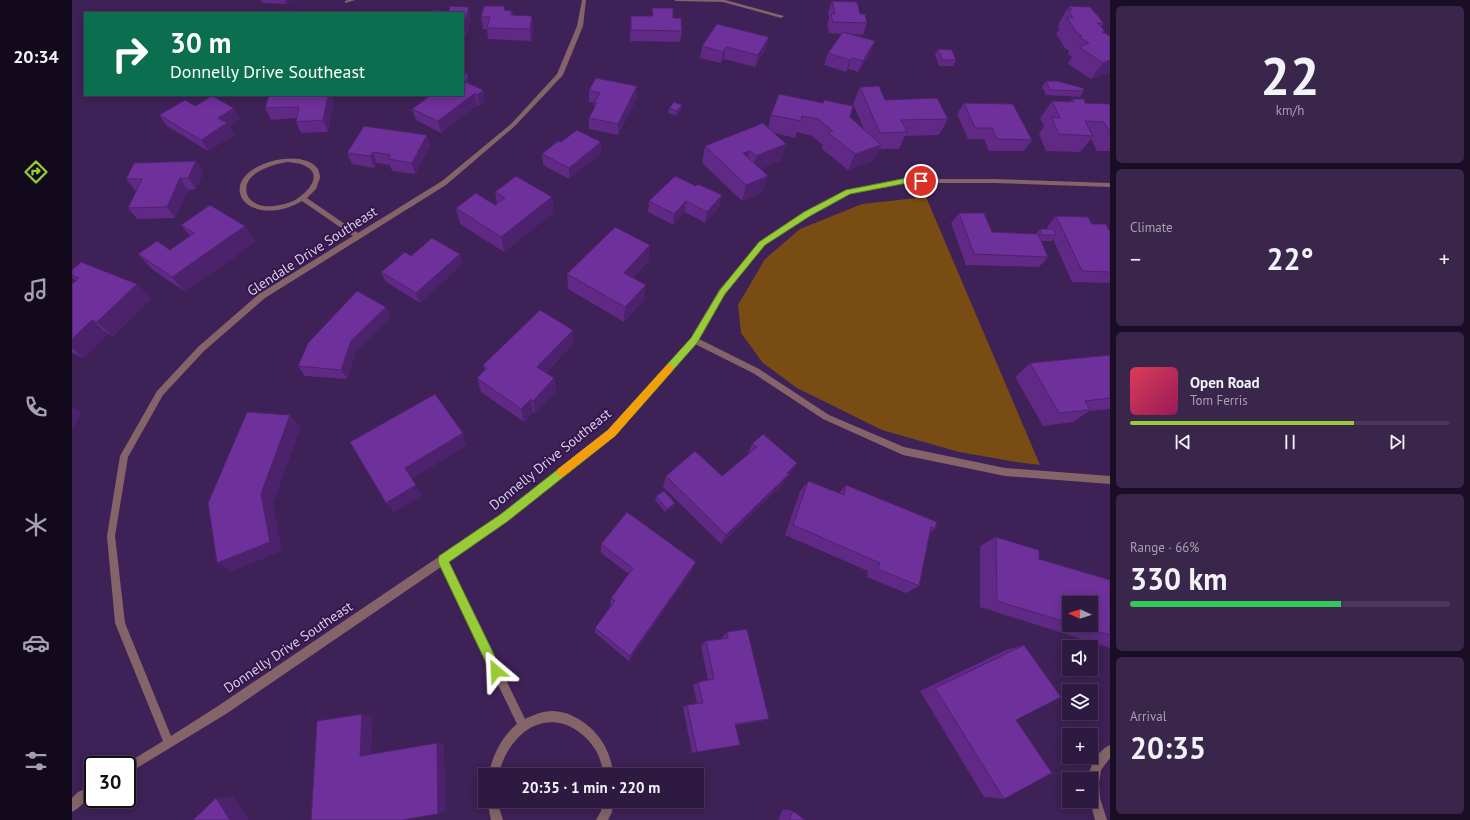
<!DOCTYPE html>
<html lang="en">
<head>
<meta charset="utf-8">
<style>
  :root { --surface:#2e1940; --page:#3a264b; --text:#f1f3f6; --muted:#a7a0b1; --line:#493859; --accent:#97cc38 }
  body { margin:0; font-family:"PT Sans",sans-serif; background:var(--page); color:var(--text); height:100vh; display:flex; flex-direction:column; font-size:15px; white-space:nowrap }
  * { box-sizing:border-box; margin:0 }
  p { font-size:13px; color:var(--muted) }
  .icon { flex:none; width:22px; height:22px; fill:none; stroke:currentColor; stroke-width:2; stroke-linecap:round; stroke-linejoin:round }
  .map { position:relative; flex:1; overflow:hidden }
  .side { display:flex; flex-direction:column; gap:6px; padding:6px; background:#190e23; width:360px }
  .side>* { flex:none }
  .guide { position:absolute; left:12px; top:12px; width:380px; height:84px; border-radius:0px; box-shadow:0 2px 10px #0003,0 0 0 1px var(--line); background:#0b6e4f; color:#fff; overflow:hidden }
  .needle { width:26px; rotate:273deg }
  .controls { position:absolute; left:990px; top:596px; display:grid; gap:8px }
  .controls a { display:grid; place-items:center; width:36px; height:36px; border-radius:0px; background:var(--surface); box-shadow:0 2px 10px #0003,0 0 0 1px var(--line); font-size:20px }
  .speed { position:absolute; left:12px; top:756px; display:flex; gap:8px; font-size:20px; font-weight:700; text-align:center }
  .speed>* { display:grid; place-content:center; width:52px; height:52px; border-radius:50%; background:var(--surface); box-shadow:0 2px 10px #0003,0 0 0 1px var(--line); line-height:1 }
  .speed .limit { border:2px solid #111; border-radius:6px; background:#fff; color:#111 }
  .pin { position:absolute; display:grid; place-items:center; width:34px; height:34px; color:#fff; margin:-17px; border:2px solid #fff; border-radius:50%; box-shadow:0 1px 4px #0007 }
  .me { position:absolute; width:44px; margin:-22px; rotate:334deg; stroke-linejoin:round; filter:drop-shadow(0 0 3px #0008) }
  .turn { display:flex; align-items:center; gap:14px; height:84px; padding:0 20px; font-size:18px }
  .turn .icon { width:52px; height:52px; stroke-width:2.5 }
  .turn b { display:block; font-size:28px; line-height:34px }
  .big { font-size:30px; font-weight:800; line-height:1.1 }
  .side .widget { flex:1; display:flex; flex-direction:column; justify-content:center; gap:6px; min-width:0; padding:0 14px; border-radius:6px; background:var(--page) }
  .side .dial { align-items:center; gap:0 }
  .dial b { font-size:52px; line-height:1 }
  .song { display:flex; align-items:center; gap:12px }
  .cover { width:48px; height:48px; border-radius:6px; background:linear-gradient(135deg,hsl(350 70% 55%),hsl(330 70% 35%)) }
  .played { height:4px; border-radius:2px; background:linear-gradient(90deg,var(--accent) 70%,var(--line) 70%) }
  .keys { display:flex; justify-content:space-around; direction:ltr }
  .heat { display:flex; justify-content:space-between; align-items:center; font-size:22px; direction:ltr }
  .charge { height:6px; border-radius:3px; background:linear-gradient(90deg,#34c759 66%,var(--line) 0) }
  .trip { position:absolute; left:406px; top:768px; width:226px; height:40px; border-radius:0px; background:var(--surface); box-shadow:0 2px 10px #0003,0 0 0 1px var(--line); font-weight:800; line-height:40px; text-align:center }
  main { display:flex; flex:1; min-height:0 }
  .menu { display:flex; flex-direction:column; width:72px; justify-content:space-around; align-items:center; background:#120a1a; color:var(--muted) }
  .menu .icon { width:28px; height:28px }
  .menu .on { color:var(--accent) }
  .menu b { font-size:18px; color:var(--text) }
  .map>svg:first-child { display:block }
</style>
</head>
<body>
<main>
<nav class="menu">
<b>20:34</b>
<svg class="icon on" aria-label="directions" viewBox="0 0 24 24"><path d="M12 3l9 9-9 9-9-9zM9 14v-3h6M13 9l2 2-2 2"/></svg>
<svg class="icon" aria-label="music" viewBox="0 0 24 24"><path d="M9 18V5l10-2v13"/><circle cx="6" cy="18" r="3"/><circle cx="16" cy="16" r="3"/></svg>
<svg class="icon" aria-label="phone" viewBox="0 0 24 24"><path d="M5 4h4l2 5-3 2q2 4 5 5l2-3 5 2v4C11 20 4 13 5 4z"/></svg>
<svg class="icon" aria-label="climate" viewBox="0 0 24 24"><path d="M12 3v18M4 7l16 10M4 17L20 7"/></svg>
<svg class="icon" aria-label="car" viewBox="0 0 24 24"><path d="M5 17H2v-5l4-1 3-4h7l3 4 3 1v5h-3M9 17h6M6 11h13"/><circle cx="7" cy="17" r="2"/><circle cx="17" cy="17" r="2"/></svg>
<svg class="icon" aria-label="filters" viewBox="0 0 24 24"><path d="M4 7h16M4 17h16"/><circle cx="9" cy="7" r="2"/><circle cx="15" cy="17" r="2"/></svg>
</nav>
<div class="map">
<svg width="1038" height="820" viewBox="0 0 1038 820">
  <rect width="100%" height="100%" fill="#3e2156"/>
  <path fill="#784c13" d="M854,197L968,465L944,462L887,452L810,430L725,388L691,363L669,333L666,305L693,259L728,229L790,204Z"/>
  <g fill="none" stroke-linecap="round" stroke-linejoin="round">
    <path fill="#846469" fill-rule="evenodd" d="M276,0H283L273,3V1Z
      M510,0H514L511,26L491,75L443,126L374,185L193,298L132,351L91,395L56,457L43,536L53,623L99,736L146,706L430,514L536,430L619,338L647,290L688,242L733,212L774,190L835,179H922L1038,183V187L922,183H835L778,194L737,216L692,246L653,294L627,339L687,369L757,415L832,447L933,468L1038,476V484L933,476L831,455L751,419L681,373L623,344L542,436L436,520L377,562L453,719C462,715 470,711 480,711C500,711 521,726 531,743C537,753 540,764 542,775H532C530,766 528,757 523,749C504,720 469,711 444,740C435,750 430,762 426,775H416C421,756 429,737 445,724L369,567L154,714L55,774V765H52L91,741L43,623L35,536L48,456L85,391L126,347L187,294L281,236L230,201C217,209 200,213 185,209C177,206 170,202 168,193C162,164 230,146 246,169C247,172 248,175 248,178L244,189L235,198L286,233L370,181L439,124L485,74L505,26ZM216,162C221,163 227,163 231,165C255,174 233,196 219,202C210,205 201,207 192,206C185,205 177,201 175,194C169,173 201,164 216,162Z
      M602,0H653L712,16L709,18L651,2L604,1Z
      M1038,745V758L1029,770L1027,783L1028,798L1035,820H1023L1018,801L1019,779H1016C1017,766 1026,750 1038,745Z
      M21,785V796C13,800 8,808 0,812V798L6,792Z
      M415,801H425L431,820H419Z
      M531,801H541L540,812L536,820H524L529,811Z"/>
  </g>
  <path fill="#5f2985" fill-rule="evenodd" d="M189,0H217L214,4L190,3Z
    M760,1L788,14L795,23L791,35L779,34L799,53L786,72L776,69L774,72L752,65L756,53L770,34L757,33L755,25L757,18L756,13Z
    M433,6V10L440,11L441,15L460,16L461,27L459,41L416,39L415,29H411L409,17Z
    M997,6L1032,23L1029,27L1033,31L1032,32L1038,36V72L1019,79L996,64L1000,57L996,54L997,51L993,48L984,34L987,29L986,27L987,24V23Z
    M580,8L601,18L610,31L608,42L558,41L559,16H580Z
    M391,13L399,18L394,37H391Z
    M630,46L694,49L683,67L652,59L649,63L628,58Z
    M866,49L884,60L881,66H867L863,55Z
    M391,74H396L397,80V83L411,90L413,101L407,106L405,105L369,133L344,120L340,109Z
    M974,81L1012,91L1008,97L974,95L970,87Z
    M565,86V98L546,135L517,129V118L522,109V103L517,102V90Z
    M788,87L813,100L876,119L867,135L833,136L827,149H807L801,161L776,170L750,149L751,145L740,136L725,132L723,138L702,133L714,144L709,160L688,169L691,192L670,201L630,163L633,146L696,128L699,115L778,117L792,129L781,104Z
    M262,99L256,132L229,133L224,122L225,118L199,120L193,108Z
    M1000,99L1013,103L1038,104V151H1025L1019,139L1008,152L974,151L967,134L972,126L968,118L980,101L998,102Z
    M892,103L960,140L952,151H917L912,139H896L885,114Z
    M123,106L168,119L157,127L162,135L136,151L95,126L87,115Z
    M597,108L609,111L604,116L596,113Z
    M355,135L358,146L343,174L320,171L318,165L305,163L302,168L280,164L275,153Z
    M489,142L529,153L497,179L471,165L470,154Z
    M124,161L131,173L124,189L116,190L103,218L65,219L56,208L65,190H63L54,179Z
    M603,176L648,206L633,223L613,212L601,225L576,212L577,201Z
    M423,192L480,197L481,213L432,252L388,224L384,208L423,205L425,204Z
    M887,213L920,232L964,234L968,229H976L975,227L984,216L1020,224L1038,232V283L1000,282L981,239L979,241H969L976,257L967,267L894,265L879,223Z
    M109,225L173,226L183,242L113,292L80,269L66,254L98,250L118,236Z
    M388,254L390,264L348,303L314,282L309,272L339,256Z
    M577,261L561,278L572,300L552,322L496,289L495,274Z
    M0,270L65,284L79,299L41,336L36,334L12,358L0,353V284L4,281L0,277Z
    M319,317L284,351L275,379L233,376L226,366Z
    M501,344L474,373L482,378L484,391L463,413L461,412L452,422L409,392L405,378L413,371L411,365Z
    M1038,355V409L1017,411L1001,422L971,426L943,377L958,363Z
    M680,444L725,463L710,485L649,544L591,487L594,476H650L675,456Z
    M736,481L767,493L774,485L863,529L858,533L847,586L834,593L795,577L796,571L713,535L728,491Z
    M584,496L603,503L601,507L593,512L583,500Z
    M924,537L967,559L1038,580V648L908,607V546ZM997,603L1019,625H997Z
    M529,544L620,570L557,661L523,633V628L539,605L538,604L539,598L557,574L529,553Z
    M655,632L697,719L689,721L664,725L625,752L620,753L611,707L615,705L625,703L621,685L626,682L636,680L629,646L634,641L649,639V638Z
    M952,645L944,720L932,799L912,797L848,691L934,650Z
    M711,809L721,811L733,820H706Z"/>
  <path fill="#4d226c" d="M213,0H217L214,4Z
    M397,7L399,18L394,37L392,26Z
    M460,16L461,27L459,41L458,29Z
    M697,37L694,49L683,67L686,55Z
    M803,41L799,53L786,72L791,61Z
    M654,47L652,59L649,63L651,52Z
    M780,58L776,69L774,72L778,60Z
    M1038,60V72L1019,79L1031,63Z
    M396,74L397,80L396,87L394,81Z
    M565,86V98L546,135V124Z
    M411,90L413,101L407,106L405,95Z
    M403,93L405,105L369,133L366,121Z
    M256,95H261L262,99L256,132L251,120Z
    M610,105L609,111L604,116L605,111Z
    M162,108L168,119L157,127L162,135L136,151L129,140L146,118Z
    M355,135L358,146L343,174L340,163Z
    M529,142V153L497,179V168Z
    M714,144L709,160L680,173L684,156Z
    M809,145L801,161L776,170L783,154Z
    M678,151L673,167L671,153Z
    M301,152L305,163L302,168L298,156Z
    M124,161L131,173L124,189L116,178Z
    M696,176L691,192L670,201L674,185Z
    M108,178L116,190L103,218L95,207Z
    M650,195L648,206L633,223L635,212Z
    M480,197L481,213L432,252L429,237Z
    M614,201L613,212L601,225L602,214Z
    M173,226L183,242L113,292L100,277Z
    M578,245L577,261L551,288L552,273Z
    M388,254L390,264L348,303L344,293Z
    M65,284L79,299L41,336L25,322Z
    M574,285L572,300L552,322L553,307Z
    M314,307L319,317L284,351L275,379L269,370L279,341Z
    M20,320L36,334L12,358L0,348V339Z
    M501,330V344L467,380L465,367Z
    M482,378L484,391L463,413L461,401Z
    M459,399L461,412L452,422L449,409Z
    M0,406L10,413L0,430Z
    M218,415L229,427L201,504L210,551L160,571L145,563L189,494Z
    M391,433L395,445L340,479L333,468Z
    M725,463L710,485L649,544L654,535Z
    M344,485L350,495L322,513L314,503Z
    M603,503L601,507L593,512L595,509Z
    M624,562L620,570L557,661L558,656Z
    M290,714L301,716L299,756H288Z
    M365,743L372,744L374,811L366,814Z
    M161,796L177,820H158L144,798Z"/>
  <path fill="#6e309b" stroke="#4d226c" d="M760,1L785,2L788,14H793L795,23L761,22L759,14H763Z
    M378,6L397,7L392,26H391V13H360L361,10L377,11Z
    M412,6H433L432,10L440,11L439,15L460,16L458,29L415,28L418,17H409Z
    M997,6L1018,7L1032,23H1025L1033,31L1030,32L1038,36V60L1031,63L1007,47L1017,43L1007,37L1010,36L1004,32L995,17L1001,18L996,10H1000Z
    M580,8H601V18H609L610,31L559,30V16H581Z
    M219,10L222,13H210Z
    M645,24L697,37L686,55L654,47L651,52L630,46Z
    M771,32L803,41L791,61L780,58L778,60L756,53Z
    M866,49L880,50L884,60H870Z
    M391,74H396L394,81H391Z
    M524,78L565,86L546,124L517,118L525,103H522L528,93L517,90Z
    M391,81L411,90L405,95L403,93L366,121L340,109L359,95H391Z
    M974,81H985L1011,88L1012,91L978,90Z
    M807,86L813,100L865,98L876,119L829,120L835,132L808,133L788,87Z
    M707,94L751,103L752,100L781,106L778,117L809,145L783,154L756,133L761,131L746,119L730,116L729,121L699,115Z
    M197,95H256L251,120L224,122L227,107L193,108Z
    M140,96L162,108L146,118L155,123L129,140L87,115L113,100L123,106Z
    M1000,99H1012L1013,103L1038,104V133L1032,122L1013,121L1021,136L987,134L979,117L988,118L980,101L1002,102Z
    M602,102L610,105L605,111L597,108Z
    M892,103L941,104L960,140L925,139L920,128H903Z
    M691,123L714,144L684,156L678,151L671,153L696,176L674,185L633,146Z
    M292,126L355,135L340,163L316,159L319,155L301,152L298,156L275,153Z
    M505,130L529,142L497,168L470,154L486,141L489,142Z
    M124,161L116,178H108L95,207L56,208L70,179H54L62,163Z
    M444,176L480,197L429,237L384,208L404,193L423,205L433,198L423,192Z
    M603,176L624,186L626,184L650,195L635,212L614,201L602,214L577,201Z
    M138,205L173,226L100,277L66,254L85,241L98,250L122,233L109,225Z
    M887,213H912L920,232L966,234L976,257L902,254Z
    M984,216L1016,217L1020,224H1034L1038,232V272L1010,271Z
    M543,227L578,245L552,273L574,285L553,307L495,274Z
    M968,229H982L984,235H970Z
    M360,238L388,254L344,293L309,272L333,252L339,256Z
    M9,262L65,284L25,322L20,320L0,339V284L7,278L0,275V270Z
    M285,291L314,307L279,341L269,370L226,366L236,343Z
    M468,310L501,330L465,367L482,378L461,401L459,399L449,409L405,378L415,368L411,365Z
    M1038,355V398L1013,401L1018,410L987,413L958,363Z
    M363,394L391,433L333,468L344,485L314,503L278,442Z
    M175,412L218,415L189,494L198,542L145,563L136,503Z
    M691,434L725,463L715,473L717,474L654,535L594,476L623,451L650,476L685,447L680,444Z
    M736,481L772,495L774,485L865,522L863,529L859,527L847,586L806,569L808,563L721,525Z
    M592,491L603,503L595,509L584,496Z
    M555,512L624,562L558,656L523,628L543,601L539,598L561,568L529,544Z
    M924,537L967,550V559L1038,580V635L1004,625H1019V603H997V623L925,601Z
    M675,629L697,719L663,724L668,745L625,752L615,705L631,703L626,682L642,679L634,641L656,638L655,632Z
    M952,645L989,697L944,720L980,773L932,799L863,688Z
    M290,714L288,756L365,743L366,814L330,820H239L245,721Z
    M144,798L158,820H121Z
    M721,811L733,820H717Z"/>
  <path fill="#97cc38" stroke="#628524" d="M835,178H849L853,181L849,183H835L778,194L738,216L693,245L653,294L625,343L543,436L436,521L377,562L430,671L428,675L424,676L420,675L367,564L366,560L367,556L429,514L536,430L619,338L648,290L687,242L732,212L774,190Z"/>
  <path fill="#f59e0b" d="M597,364L600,366L602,368L600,371L543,436L493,475L490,477L486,475L485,472L486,469L536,430L594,366Z"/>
  <g text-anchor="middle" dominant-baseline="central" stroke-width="4" stroke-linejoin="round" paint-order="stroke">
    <g font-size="14" fill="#dbccec" stroke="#34174b">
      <text transform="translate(240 251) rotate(-33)">Glendale Drive Southeast</text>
      <text transform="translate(478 459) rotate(-39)">Donnelly Drive Southeast</text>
      <text transform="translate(216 647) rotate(-34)">Donnelly Drive Southeast</text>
    </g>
  </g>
</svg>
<div class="controls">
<a><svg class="needle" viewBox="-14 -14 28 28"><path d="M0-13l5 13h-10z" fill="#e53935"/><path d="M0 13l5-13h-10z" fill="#a7a0b1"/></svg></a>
<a><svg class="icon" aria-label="sound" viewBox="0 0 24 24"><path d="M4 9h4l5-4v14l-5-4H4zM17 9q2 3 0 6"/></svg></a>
<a><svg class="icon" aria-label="layers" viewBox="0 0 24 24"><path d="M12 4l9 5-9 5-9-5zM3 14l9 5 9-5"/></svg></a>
<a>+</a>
<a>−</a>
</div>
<div class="speed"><div class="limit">30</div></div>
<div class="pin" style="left:849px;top:181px;background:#d93025"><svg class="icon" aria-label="arrive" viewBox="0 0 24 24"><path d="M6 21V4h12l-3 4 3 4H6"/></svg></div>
<svg class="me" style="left:424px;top:671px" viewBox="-20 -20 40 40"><path d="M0-17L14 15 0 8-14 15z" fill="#97cc38" stroke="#fff" stroke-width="4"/></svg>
<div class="trip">20:35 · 1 min · 220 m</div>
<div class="guide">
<div class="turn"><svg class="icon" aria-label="right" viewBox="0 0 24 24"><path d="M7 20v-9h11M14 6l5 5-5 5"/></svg><div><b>30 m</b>Donnelly Drive Southeast</div></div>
</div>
</div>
<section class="side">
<div class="widget dial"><b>22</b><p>km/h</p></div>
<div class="widget"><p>Climate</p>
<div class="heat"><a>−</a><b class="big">22°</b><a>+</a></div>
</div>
<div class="widget">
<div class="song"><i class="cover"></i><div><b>Open Road</b><p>Tom Ferris</p></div></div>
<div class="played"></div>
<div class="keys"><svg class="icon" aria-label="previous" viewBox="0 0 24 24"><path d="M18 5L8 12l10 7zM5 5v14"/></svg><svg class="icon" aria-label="pause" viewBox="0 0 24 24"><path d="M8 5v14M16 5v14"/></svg><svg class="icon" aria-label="next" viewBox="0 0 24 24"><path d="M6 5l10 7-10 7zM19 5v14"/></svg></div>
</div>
<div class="widget"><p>Range · 66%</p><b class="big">330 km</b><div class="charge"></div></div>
<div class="widget"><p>Arrival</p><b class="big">20:35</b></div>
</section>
</main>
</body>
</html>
